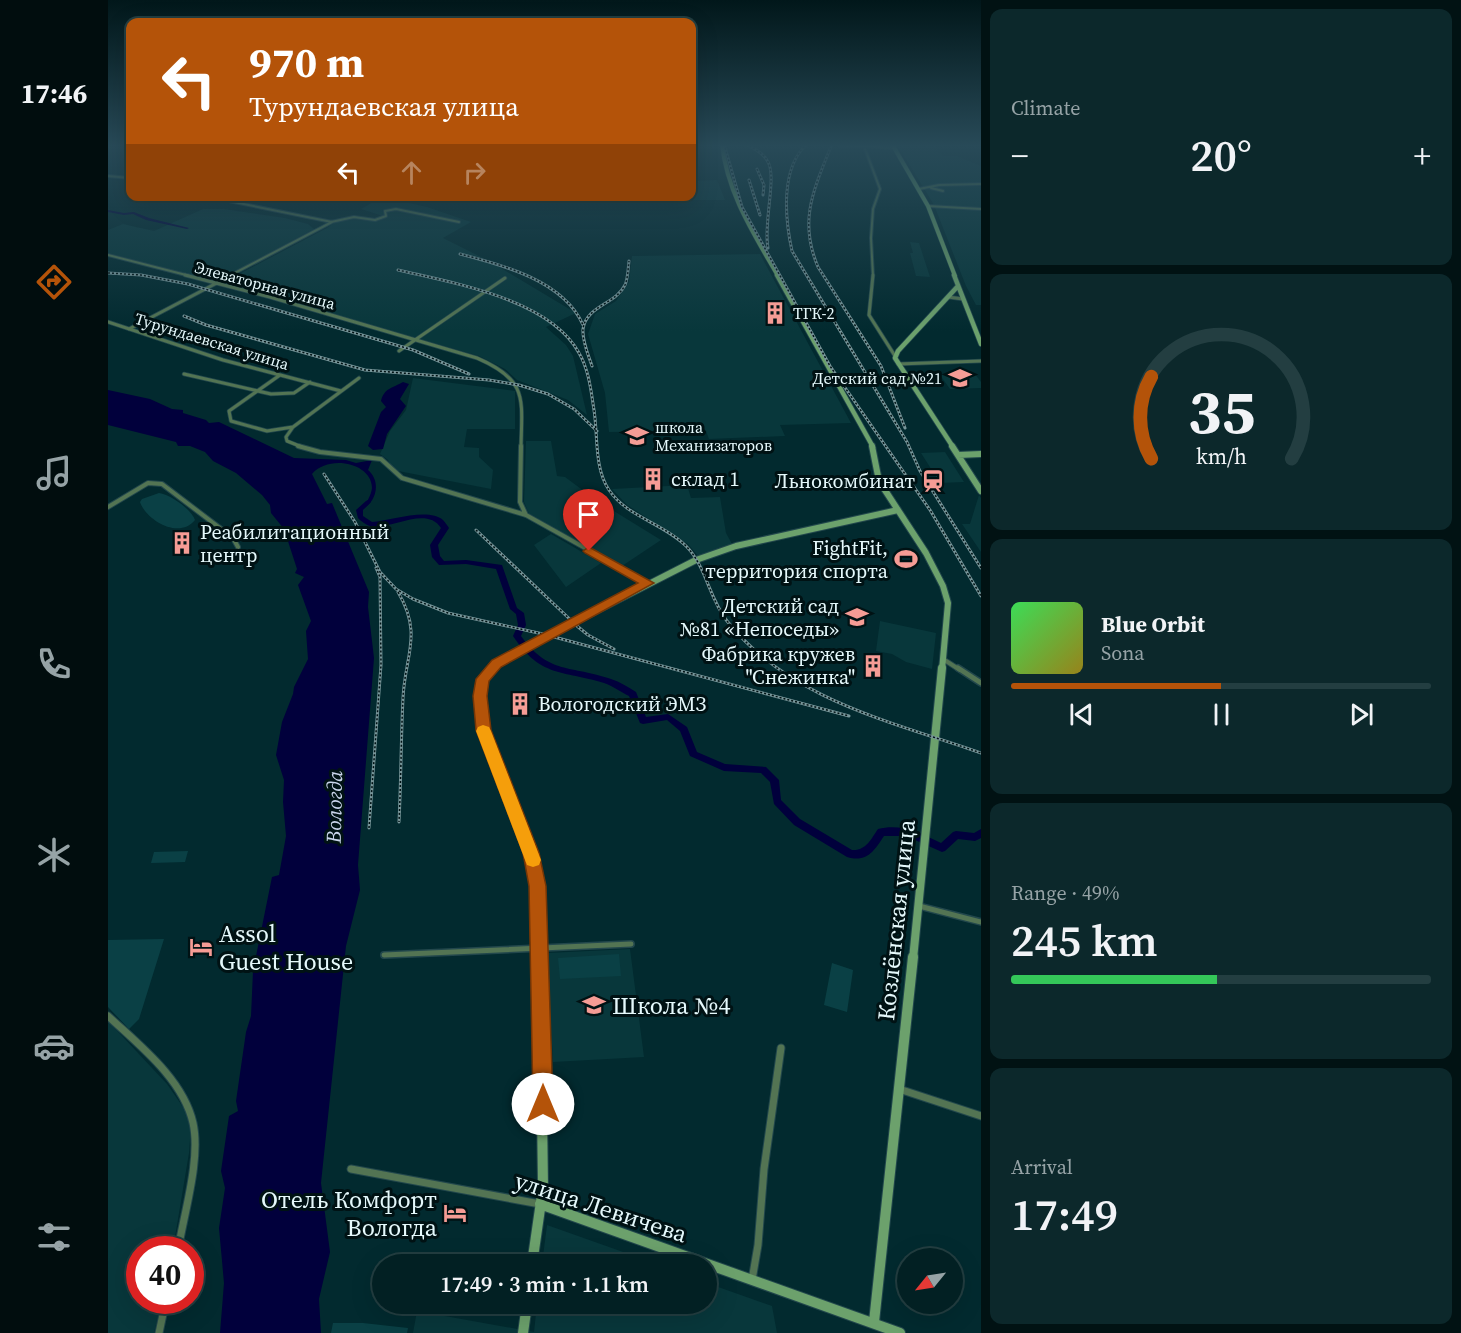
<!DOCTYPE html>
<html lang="en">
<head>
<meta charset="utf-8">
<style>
  :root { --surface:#022023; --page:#0c282b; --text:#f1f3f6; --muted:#96a3a6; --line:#233e41; --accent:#b45309 }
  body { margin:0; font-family:"Source Serif 4",serif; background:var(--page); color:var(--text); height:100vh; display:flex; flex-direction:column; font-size:22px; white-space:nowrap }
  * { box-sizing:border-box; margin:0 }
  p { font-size:20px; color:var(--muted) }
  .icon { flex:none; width:33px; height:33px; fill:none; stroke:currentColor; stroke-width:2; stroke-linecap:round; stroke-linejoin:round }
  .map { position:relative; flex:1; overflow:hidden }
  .panel { display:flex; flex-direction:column; gap:9px; padding:9px; background:#011213; width:480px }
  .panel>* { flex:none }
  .banner { position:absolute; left:18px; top:18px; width:570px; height:183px; border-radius:12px; box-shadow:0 6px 24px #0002,0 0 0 2px var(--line); background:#b45309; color:#fff; overflow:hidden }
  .needle { width:39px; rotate:240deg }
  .controls { position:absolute; left:789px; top:1248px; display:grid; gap:12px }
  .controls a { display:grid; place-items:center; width:66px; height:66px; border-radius:50%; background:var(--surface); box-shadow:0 6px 24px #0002,0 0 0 2px var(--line); font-size:30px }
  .speed { position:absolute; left:18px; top:1236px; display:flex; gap:12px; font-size:30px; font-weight:700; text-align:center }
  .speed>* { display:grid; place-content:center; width:78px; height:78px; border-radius:50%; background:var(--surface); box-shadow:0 6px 24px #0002,0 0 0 2px var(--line); line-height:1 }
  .speed .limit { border:9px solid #d22; background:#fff; color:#111 }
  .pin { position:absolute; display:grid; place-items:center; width:51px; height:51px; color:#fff; margin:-62px -26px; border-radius:50% 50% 50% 0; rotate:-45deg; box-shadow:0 0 6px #0007 }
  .pin .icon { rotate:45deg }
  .me { position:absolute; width:66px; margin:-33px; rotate:0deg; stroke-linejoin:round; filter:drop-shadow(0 0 4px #0008) }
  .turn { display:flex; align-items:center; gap:21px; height:126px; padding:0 24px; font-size:27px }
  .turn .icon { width:78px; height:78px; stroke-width:2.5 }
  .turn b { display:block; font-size:42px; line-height:51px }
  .lanes { display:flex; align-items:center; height:57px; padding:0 24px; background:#0003; justify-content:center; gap:30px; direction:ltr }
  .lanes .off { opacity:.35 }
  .big { font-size:45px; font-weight:600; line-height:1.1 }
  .panel .tile { flex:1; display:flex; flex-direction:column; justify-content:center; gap:9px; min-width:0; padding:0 21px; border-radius:12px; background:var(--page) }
  .panel .dial { align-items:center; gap:0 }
  .dial svg { height:156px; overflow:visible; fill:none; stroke:var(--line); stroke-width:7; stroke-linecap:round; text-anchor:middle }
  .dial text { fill:var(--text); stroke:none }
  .song { display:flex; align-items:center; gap:18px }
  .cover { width:72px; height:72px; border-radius:9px; background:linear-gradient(135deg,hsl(130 70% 55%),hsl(50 70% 35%)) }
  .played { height:6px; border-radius:3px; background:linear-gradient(90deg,var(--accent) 50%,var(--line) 50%) }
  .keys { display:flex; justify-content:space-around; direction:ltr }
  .heat { display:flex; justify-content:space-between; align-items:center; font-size:33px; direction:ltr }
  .charge { height:9px; border-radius:4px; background:linear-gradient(90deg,#34c759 49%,var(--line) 0) }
  .trip { position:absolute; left:264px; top:1254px; width:345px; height:60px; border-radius:30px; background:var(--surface); box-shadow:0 6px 24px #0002,0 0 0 2px var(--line); font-weight:600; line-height:60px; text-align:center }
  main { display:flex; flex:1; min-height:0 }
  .dock { display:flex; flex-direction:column; width:108px; justify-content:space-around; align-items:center; background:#010d0e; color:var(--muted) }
  .dock .icon { width:42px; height:42px }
  .dock .selected { color:var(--accent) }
  .dock b { font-size:27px; color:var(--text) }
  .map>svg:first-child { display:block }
</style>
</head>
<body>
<main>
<nav class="dock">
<b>17:46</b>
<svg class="icon selected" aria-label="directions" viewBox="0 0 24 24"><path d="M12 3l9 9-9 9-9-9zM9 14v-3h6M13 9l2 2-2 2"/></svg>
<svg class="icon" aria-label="music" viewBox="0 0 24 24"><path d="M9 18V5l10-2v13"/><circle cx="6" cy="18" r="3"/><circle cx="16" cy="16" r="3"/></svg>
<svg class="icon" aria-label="phone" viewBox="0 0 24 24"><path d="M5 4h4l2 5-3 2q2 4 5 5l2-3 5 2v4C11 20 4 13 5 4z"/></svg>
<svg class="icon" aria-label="climate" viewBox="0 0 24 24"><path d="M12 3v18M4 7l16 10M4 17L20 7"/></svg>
<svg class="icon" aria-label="car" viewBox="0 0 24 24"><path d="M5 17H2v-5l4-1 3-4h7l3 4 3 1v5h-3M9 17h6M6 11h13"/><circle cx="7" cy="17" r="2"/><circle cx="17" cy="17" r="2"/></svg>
<svg class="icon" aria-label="filters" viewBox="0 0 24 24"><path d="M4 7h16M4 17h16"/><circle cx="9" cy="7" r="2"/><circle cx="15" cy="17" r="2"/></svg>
</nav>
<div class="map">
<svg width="873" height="1333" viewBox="0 0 873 1333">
  <rect width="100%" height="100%" fill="#022a2f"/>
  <path fill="#08373b" d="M789,144H824L835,156H849L873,166V305H868L858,286L826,205Z
    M609,180L617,200H582L584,181Z
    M274,197L319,207L363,222L335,238L383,262L468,313L438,327L458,345L465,356L479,415L460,400L409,380L397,369L371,356L114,283L219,228L227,222L249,217L267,220L275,216L253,209Z
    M95,209H116L177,218L200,224L206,229L107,282L0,253V230L15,224L46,231Z
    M802,242L811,243L822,277L808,276L802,253H805Z
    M652,254L743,423L672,425L677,436L601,439L598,431L501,432L497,393L480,334L487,314L508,301L521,282L524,256Z
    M867,374L873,382V388L842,389L832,375Z
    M305,378L407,391V429H359L356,447L371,448V457L385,470L383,489L285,470L280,460L272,454L282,431L298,410Z
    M418,441H443L449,476L457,477L488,500L553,540L514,566L421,514L416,502Z
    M837,452L856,482L832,483L813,453Z
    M579,485L583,498L612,497L618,533L624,544L590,556L580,544L519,505L504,489Z
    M871,495L873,498V552L854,524H862Z
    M443,534L493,563L458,587L426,545Z
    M772,621L828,633L824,669L798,662L784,654L768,651Z
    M522,949L536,1057L445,1062L439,953Z
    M0,1021L59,1084L77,1110L83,1126L81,1153L65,1249L32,1250V1300L54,1301L46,1333H0Z
    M439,1225L549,1264H434Z
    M599,1283L664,1306L669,1333H305L309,1311L426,1332L429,1304H598Z"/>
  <path fill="#0a4045" d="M51,493C63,495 83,509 87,520C71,540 38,520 32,502L34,499Z
    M80,851L77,862L43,863L46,852Z
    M56,939L31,1019L21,1029L0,1007V940Z
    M511,954L513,976L452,979L450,958Z
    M724,963L745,970L739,1012L716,1005Z
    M225,1323H255L300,1328L299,1333H223Z"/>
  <path fill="#01003c" d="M295,382L301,384L292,399L298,406L279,434L275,449L265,450L260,446L273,412L278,407L273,401C276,388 285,388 295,382Z
    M0,390L42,399L64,409L75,410V413L98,420L101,423L111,422L186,458L238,460L248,463L264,460L260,470C273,481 269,501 255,509C259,501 263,496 264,488C264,463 221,454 204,474L219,504L224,503L261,592L260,607L266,658L250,865L252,890L238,946L213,1183L222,1252L211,1299L213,1333H112L116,1283L111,1228L117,1188L113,1171L121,1116L130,1111L128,1101L138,1032L143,1016L145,971L164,877L171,875L178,836L175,802L176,780L168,755L174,722L185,694L186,687L200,659L198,631L203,621L190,585L196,577L187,573L189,569L176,529L163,513L162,505L154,495L128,473L105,461L97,452L82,446H70L68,442L0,425Z"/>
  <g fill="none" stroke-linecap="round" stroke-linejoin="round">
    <path fill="#01003c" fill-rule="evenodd" d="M0,210L16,213L26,212L41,218L81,228L79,229L38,220L25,214L16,215L0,212Z
      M260,500L263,502L255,510V516L264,522C282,521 320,507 335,520C337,522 339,525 341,528L330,545L332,556L336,561L358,560L394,565L409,608L416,613L418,625L413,636C441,675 463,665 503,679C512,682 520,687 528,692L538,717L560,714L579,727L589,752L617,764L658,767L671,780L673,800L692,819L744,850C758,851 763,839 770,829C793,823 812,833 833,843L845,832L848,831L866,833L873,829V838L867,841L850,839L837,851L834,852L798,836H776C766,851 759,863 739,857L686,825L666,804L662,782L653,773L616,771L582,756L572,731L559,720L535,724L532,723L521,696C513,692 505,686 496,683C454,670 433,678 405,636L410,625L408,614L402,609L388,569L358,564L331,565L324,557L322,545L333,528C318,505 282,531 262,526C258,525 253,521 250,518L248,510L258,501Z"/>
    <g stroke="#22474c" stroke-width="4">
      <path id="street-far4" d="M730,145L787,148
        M756,146L772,189L765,209L763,238L765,276
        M0,176L22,178
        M823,188L835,191
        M811,189L831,185L873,184
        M96,196L224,222L121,276
        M820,206L873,209
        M223,222L246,217L267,220L278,216L277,211L288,209L351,222
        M0,255L82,276"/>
    </g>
    <g stroke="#22474c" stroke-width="4.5">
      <path id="street-far3" d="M77,275L162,297L369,358C420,380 414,398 413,447
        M765,275L761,315L787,356
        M840,297L855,299
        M0,322L115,360L233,391
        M21,329L124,275
        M291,351L397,278
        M790,364L873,361
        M76,374L163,394L186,393L202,382
        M172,375L121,411L123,421L159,431L185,427
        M194,447L179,441L178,437L185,427L251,378"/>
    </g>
    <g stroke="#22474c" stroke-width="6">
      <path id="street-far2" d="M190,446L212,452L273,459L294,478L418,515L540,583
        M413,446L412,502L418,515
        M0,507L40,483L54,484L125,538L130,547
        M835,659L852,670"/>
    </g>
    <g stroke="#22474c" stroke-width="8">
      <path id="street-far1" d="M850,668L873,683
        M811,906L873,922
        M276,955L523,944"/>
    </g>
    <g stroke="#22474c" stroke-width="9">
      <path id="street" d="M0,1016C31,1045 75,1079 85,1123C93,1159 76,1213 70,1250
        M791,1089L873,1116
        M243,1169L432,1204
        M644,1280L650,1245L656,1169L673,1048
        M51,1333L58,1300"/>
    </g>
    <g stroke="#22474c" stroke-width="5">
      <path id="secondary-far4" d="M614,144C619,193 646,234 670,276
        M784,144L820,206L847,276"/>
    </g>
    <g stroke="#22474c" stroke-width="6">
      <path id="secondary-far3" d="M669,275L765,447
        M846,275L873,344
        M845,447L787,358L790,351L850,286"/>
    </g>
    <g stroke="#22474c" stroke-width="8">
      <path id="secondary-far2" d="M764,446L771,481L818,553L835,586L840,603L834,670
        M844,446L873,491
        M850,455L873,454
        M383,670L396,658L588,560L628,546L790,510"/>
    </g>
    <g stroke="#22474c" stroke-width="10">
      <path id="secondary-far1" d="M384,668C347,710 409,807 423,853C433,887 431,923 432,959
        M805,959L834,668"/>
    </g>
    <g stroke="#22474c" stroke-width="12">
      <path id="secondary" d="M432,1204L792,1333
        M424,1264L435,1188L432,957
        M766,1322L805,957
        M415,1333L419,1304"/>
    </g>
    <use href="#street-far4" stroke="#537453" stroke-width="2"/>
    <use href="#street-far3" stroke="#537453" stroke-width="3"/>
    <use href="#street-far2" stroke="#537453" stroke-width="4"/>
    <use href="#street-far1" stroke="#537453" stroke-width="5"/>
    <use href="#street" stroke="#537453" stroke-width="7"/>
    <use href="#secondary-far4" stroke="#6ca16c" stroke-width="4"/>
    <use href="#secondary-far3" stroke="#6ca16c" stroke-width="4.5"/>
    <use href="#secondary-far2" stroke="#6ca16c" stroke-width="6"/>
    <use href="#secondary-far1" stroke="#6ca16c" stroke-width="8"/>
    <use href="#secondary" stroke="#6ca16c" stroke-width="10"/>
    <g stroke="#779599" stroke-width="3">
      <path id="rail" d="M616,144L634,207L722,366L822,510L873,596
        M638,144C646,149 656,153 660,162C669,177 655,224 660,248
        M699,144C672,168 677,219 684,251L799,442L812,471L873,568
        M724,144C706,189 690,220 710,267L773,366L797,428
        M649,169L656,185L655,195
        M641,180L652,215
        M352,254C395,265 456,281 475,325
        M290,270C345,283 442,299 471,353C481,370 483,391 486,410C490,435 486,468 501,490C519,517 555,523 578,546C598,566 601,598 619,621C682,700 782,721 873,753
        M0,273L33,275L80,284L305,350L361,374
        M76,316L98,325L257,370L381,380L411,385L440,394L466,409L489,431
        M484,366C480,354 474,341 475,329C478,306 508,304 517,285C520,278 520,269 521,261
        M216,474L247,522L272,572L288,589L305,599L340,613L435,634L741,716
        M368,530L469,626L480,635L506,649
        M290,592C315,634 297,655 295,698C293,739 293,781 291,822
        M261,828L273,665L272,577L268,568"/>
    </g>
    <use href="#rail" stroke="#001214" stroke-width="1.5" stroke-dasharray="2" stroke-linecap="butt"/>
  </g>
  <linearGradient id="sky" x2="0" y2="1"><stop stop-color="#01171a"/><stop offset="0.44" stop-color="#284a58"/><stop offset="1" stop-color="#284a58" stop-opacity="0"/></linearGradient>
  <rect width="873" height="331" fill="url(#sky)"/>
  <path fill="#b45309" stroke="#753606" stroke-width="1.5" d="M481,547L546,583L393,667L381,681L379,696L383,730L431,853L438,886L445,1104L442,1111L435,1114L428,1111L425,1104L421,886L415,853L368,730L365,696L368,679L384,660L530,583L477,553L475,551Z"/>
  <path fill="#f59e0b" d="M375,725L381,727L383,731L433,860L431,865L425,867L419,865L417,860L368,731L370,727Z"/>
  <defs>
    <g id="building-bare" transform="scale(1.8)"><path d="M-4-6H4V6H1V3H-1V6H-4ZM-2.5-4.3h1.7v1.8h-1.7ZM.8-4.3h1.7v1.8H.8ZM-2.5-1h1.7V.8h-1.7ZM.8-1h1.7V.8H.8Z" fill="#f59c95" stroke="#001214" stroke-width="2.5" paint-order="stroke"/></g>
    <g id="school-bare" transform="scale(1.8)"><path d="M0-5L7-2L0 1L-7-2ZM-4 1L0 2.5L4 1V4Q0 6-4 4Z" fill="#f59c95" stroke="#001214" stroke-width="2.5" paint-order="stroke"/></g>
    <g id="station-bare" transform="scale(1.8)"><path d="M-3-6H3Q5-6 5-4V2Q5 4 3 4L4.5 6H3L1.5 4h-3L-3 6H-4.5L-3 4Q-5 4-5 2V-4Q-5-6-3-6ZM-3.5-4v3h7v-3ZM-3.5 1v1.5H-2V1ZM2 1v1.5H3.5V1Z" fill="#f59c95" stroke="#001214" stroke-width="2.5" paint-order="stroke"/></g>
    <g id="stadium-bare" transform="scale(1.8)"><path d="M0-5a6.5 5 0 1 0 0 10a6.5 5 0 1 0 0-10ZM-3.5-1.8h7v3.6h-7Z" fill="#f59c95" stroke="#001214" stroke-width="2.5" paint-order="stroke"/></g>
    <g id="hotel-bare" transform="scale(1.8)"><path d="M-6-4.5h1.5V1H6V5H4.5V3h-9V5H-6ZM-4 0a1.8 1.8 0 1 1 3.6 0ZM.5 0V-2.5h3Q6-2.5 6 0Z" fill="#f59c95" stroke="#001214" stroke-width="2.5" paint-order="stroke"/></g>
  </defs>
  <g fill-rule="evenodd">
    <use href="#building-bare" x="667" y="313"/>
    <use href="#school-bare" x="852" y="378"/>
    <use href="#school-bare" x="529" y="436"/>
    <use href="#building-bare" x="545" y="479"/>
    <use href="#station-bare" x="825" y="481"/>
    <use href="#building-bare" x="74" y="543"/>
    <use href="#stadium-bare" x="798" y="559"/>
    <use href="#school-bare" x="749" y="617"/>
    <use href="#building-bare" x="765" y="666"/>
    <use href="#building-bare" x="412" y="704"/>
    <use href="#hotel-bare" x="93" y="947"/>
    <use href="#school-bare" x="486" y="1005"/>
    <use href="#hotel-bare" x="347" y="1213"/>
  </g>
  <g text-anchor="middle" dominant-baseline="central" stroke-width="6" stroke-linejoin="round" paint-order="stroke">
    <g font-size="16" fill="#e5f9fc" stroke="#001214">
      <text transform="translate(157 285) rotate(15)">Элеваторная улица</text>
      <text transform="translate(104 341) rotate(17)">Турундаевская улица</text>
    </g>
    <g font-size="16" fill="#e5f9fc" stroke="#001214" text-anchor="start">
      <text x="685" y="313">ТГК-2</text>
      <text x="834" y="378" text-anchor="end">Детский сад №21</text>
      <text x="547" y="427">школа<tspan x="547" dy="18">Механизаторов</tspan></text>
    </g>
    <g font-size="20" fill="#e5f9fc" stroke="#001214" text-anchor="end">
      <text x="563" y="479" text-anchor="start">склад 1</text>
      <text x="807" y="481">Льнокомбинат</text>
      <text x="92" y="532" text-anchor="start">Реабилитационный<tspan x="92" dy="23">центр</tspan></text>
      <text x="780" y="548">FightFit,<tspan x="780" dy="23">территория спорта</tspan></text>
      <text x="731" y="606">Детский сад<tspan x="731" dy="23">№81 «Непоседы»</tspan></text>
      <text x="747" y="654">Фабрика кружев<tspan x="747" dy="23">"Снежинка"</tspan></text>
      <text x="430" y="704" text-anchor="start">Вологодский ЭМЗ</text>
    </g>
    <g font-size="21" font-style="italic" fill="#cad5ec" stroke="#001214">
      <text transform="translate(226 807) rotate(-89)">Вологда</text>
    </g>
    <g font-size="24" fill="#e5f9fc" stroke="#001214">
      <text transform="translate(788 920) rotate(-84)">Козлёнская улица</text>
      <text transform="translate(493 1207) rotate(18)">улица Левичева</text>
    </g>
    <g font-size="24" fill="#e5f9fc" stroke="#001214" text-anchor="start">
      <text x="111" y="933">Assol<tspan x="111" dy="28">Guest House</tspan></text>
      <text x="504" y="1005">Школа №4</text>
      <text x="329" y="1199" text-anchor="end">Отель Комфорт<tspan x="329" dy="28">Вологда</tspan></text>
    </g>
  </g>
</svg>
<div class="controls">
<a><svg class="needle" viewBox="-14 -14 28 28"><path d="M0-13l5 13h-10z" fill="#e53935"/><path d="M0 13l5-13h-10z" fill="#96a3a6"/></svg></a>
</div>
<div class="speed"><div class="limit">40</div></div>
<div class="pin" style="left:481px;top:551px;background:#d93025"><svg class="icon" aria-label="arrive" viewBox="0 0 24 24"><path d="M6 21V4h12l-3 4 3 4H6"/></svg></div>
<svg class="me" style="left:435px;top:1104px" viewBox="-20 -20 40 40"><circle r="19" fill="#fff"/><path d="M0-13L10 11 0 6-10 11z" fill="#b45309"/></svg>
<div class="trip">17:49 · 3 min · 1.1 km</div>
<div class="banner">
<div class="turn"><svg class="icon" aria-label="left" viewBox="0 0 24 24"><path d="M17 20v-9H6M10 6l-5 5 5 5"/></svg><div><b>970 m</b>Турундаевская улица</div></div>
<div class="lanes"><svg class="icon" aria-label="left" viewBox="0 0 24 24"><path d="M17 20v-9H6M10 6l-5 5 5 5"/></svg><svg class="icon off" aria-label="ahead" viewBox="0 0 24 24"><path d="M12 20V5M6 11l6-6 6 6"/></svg><svg class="icon off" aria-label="right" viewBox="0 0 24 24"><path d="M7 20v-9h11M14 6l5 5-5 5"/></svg></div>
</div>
</div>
<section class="panel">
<div class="tile"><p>Climate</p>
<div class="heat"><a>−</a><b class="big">20°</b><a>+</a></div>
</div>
<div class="tile dial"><svg viewBox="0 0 100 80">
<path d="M14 69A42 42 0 1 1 86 69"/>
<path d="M14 69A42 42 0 0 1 14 27" stroke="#b45309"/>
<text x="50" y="56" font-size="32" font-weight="700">35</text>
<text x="50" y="72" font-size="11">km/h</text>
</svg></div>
<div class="tile">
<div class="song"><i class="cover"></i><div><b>Blue Orbit</b><p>Sona</p></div></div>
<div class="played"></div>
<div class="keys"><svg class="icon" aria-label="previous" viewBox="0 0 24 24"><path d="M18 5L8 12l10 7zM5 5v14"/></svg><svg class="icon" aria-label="pause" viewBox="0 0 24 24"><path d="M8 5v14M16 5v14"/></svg><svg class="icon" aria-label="next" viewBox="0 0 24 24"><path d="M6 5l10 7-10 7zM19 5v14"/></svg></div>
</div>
<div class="tile"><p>Range · 49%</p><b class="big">245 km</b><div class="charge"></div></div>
<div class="tile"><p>Arrival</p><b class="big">17:49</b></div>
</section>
</main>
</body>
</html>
